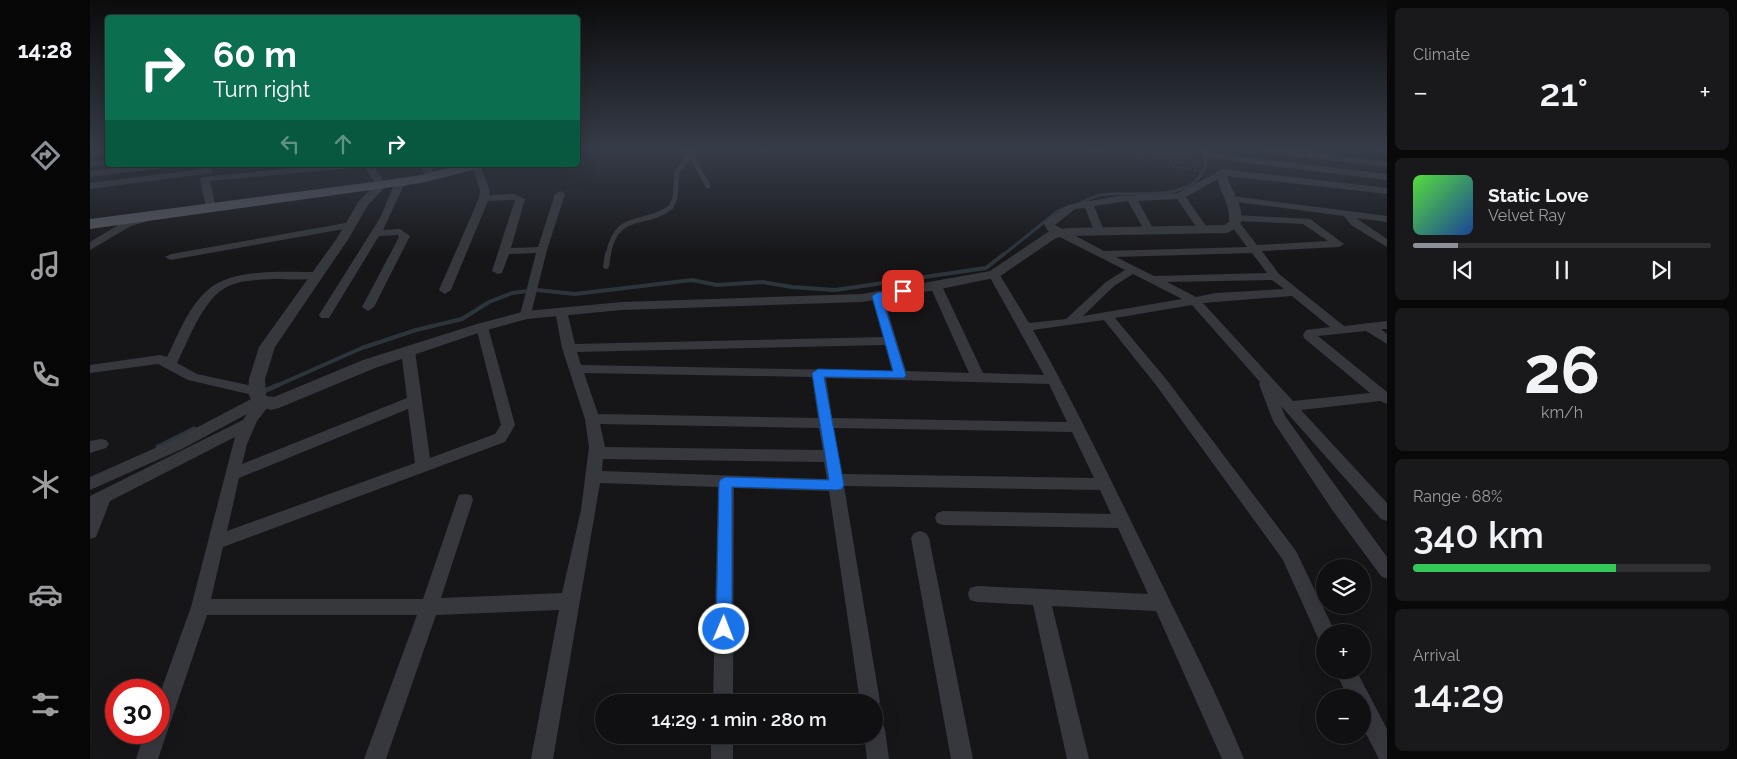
<!DOCTYPE html>
<html lang="en">
<head>
<meta charset="utf-8">
<style>
  :root { --surface:#101012; --page:#19191b; --text:#f1f3f6; --muted:#9c9d9f; --line:#303032; --accent:#8c9099 }
  body { margin:0; font-family:Raleway,sans-serif; background:var(--page); color:var(--text); height:100vh; display:flex; flex-direction:column; font-size:19px; white-space:nowrap }
  * { box-sizing:border-box; margin:0 }
  p { font-size:16px; color:var(--muted) }
  .icon { flex:none; width:28px; height:28px; fill:none; stroke:currentColor; stroke-width:2; stroke-linecap:round; stroke-linejoin:round }
  .map { position:relative; flex:1; overflow:hidden }
  .details { display:flex; flex-direction:column; gap:8px; padding:8px; background:#09090a; width:350px }
  .details>* { flex:none }
  .top-card { position:absolute; left:15px; top:15px; width:475px; height:152px; border-radius:5px; box-shadow:0 5px 20px #0002,0 0 0 1px var(--line); background:#0b6e4f; color:#fff; overflow:hidden }
  .controls { position:absolute; left:1226px; top:559px; display:grid; gap:10px }
  .controls a { display:grid; place-items:center; width:55px; height:55px; border-radius:50%; background:var(--surface); box-shadow:0 5px 20px #0002,0 0 0 1px var(--line); font-size:25px }
  .speed { position:absolute; left:15px; top:679px; display:flex; gap:10px; font-size:25px; font-weight:700; text-align:center }
  .speed>* { display:grid; place-content:center; width:65px; height:65px; border-radius:50%; background:var(--surface); box-shadow:0 5px 20px #0002,0 0 0 1px var(--line); line-height:1 }
  .speed .limit { border:8px solid #d22; background:#fff; color:#111 }
  .pin { position:absolute; display:grid; place-items:center; width:42px; height:42px; color:#fff; margin:-21px; border-radius:10px; box-shadow:0 2px 8px #0006 }
  .me { position:absolute; width:55px; margin:-28px; rotate:1deg; stroke-linejoin:round; filter:drop-shadow(0 0 4px #0008) }
  .turn { display:flex; align-items:center; gap:18px; height:105px; padding:0 25px; font-size:22px }
  .turn .icon { width:65px; height:65px; stroke-width:2.5 }
  .turn b { display:block; font-size:35px; line-height:42px }
  .lanes { display:flex; align-items:center; height:48px; padding:0 25px; background:#0003; justify-content:center; gap:25px; direction:ltr }
  .lanes .off { opacity:.35 }
  .big { font-size:38px; font-weight:600; line-height:1.1 }
  .details .tile { flex:1; display:flex; flex-direction:column; justify-content:center; gap:8px; min-width:0; padding:0 18px; border-radius:8px; background:var(--page) }
  .details .dial { align-items:center; gap:0 }
  .dial b { font-size:65px; line-height:1 }
  .song { display:flex; align-items:center; gap:15px }
  .cover { width:60px; height:60px; border-radius:8px; background:linear-gradient(135deg,hsl(110 70% 55%),hsl(220 70% 35%)) }
  .played { height:5px; border-radius:2px; background:linear-gradient(90deg,var(--accent) 15%,var(--line) 15%) }
  .keys { display:flex; justify-content:space-around; direction:ltr }
  .heat { display:flex; justify-content:space-between; align-items:center; font-size:28px; direction:ltr }
  .charge { height:8px; border-radius:4px; background:linear-gradient(90deg,#34c759 68%,var(--line) 0) }
  .trip { position:absolute; left:505px; top:694px; width:288px; height:50px; border-radius:25px; background:var(--surface); box-shadow:0 5px 20px #0002,0 0 0 1px var(--line); font-weight:600; line-height:50px; text-align:center }
  main { display:flex; flex:1; min-height:0 }
  .dock { display:flex; flex-direction:column; width:90px; justify-content:space-around; align-items:center; background:#060607; color:var(--muted) }
  .dock .icon { width:35px; height:35px }
  .dock .active { color:var(--accent) }
  .dock b { font-size:22px; color:var(--text) }
  .map>svg:first-child { display:block }
</style>
</head>
<body>
<main>
<nav class="dock">
<b>14:28</b>
<svg class="icon active" aria-label="directions" viewBox="0 0 24 24"><path d="M12 3l9 9-9 9-9-9zM9 14v-3h6M13 9l2 2-2 2"/></svg>
<svg class="icon" aria-label="music" viewBox="0 0 24 24"><path d="M9 18V5l10-2v13"/><circle cx="6" cy="18" r="3"/><circle cx="16" cy="16" r="3"/></svg>
<svg class="icon" aria-label="phone" viewBox="0 0 24 24"><path d="M5 4h4l2 5-3 2q2 4 5 5l2-3 5 2v4C11 20 4 13 5 4z"/></svg>
<svg class="icon" aria-label="climate" viewBox="0 0 24 24"><path d="M12 3v18M4 7l16 10M4 17L20 7"/></svg>
<svg class="icon" aria-label="car" viewBox="0 0 24 24"><path d="M5 17H2v-5l4-1 3-4h7l3 4 3 1v5h-3M9 17h6M6 11h13"/><circle cx="7" cy="17" r="2"/><circle cx="17" cy="17" r="2"/></svg>
<svg class="icon" aria-label="filters" viewBox="0 0 24 24"><path d="M4 7h16M4 17h16"/><circle cx="9" cy="7" r="2"/><circle cx="15" cy="17" r="2"/></svg>
</nav>
<div class="map">
<svg width="1297" height="759" viewBox="0 0 1297 759">
  <rect width="100%" height="100%" fill="#161618"/>
  <path fill="#222225" d="M1024,150H1107L1109,168L1066,160Z"/>
  <g fill="none" stroke-linecap="round" stroke-linejoin="round">
    <path stroke="#2c353c" stroke-width="3" d="M985,205C993,202 1002,197 1010,195C1039,190 1101,204 1114,169C1117,164 1115,156 1115,150
      M913,255L968,211L975,208"/>
    <path stroke="#2c353c" stroke-width="4" d="M186,386L272,348L326,330L372,319L399,302L422,293L447,290L485,294L602,280L627,285L672,282L702,287L745,290L896,268L914,254"/>
    <path stroke="#2c353c" stroke-width="5" d="M172,392L188,385
      M68,447L104,429"/>
    <path stroke="#3d3f44" stroke-width="2" stroke-dasharray="2 2.5" stroke-linecap="butt" d="M998,150L1113,172"/>
    <path stroke="#37383d" stroke-width="5" d="M599,151L618,186
      M518,255C527,209 554,228 581,207L585,198L587,172L602,153"/>
    <path stroke="#37383d" stroke-width="6" d="M516,266L518,254"/>
    <path fill="#37383d" fill-rule="evenodd" d="M18,150V155L0,157V151Z
      M1174,150H1203L1297,161V167L1178,153Z
      M1289,150H1297V154L1290,152Z
      M1120,153L1297,174V180L1117,158L1116,156Z
      M18,159V165L0,167V161Z
      M52,165H80L75,168L0,177V171Z
      M233,165H267L262,168L120,181L126,208L121,211L116,208L110,179L112,177Z
      M273,165H283L296,185L294,187H288Z
      M331,165H341L344,177L342,179H336Z
      M382,165H393L391,167L400,191L399,195L424,194L435,199L421,248L448,247L465,194L470,191L475,194L457,250L440,318L436,319L430,315L446,253L419,254L412,273L408,274L402,271L425,200H423L398,201L361,290L355,294L349,290L389,198L390,191Z
      M119,168L122,169V173L0,189V183Z
      M1130,171L1135,174L1133,176L1096,197L1118,229L1117,231H1109L1087,199L1048,201L1064,230L1059,233L1054,230L1038,201L1004,206L1014,231L1013,233H1005L995,208L985,209L965,225L1014,251L1157,247L1140,224L1145,221L1149,222L1167,245L1238,241L1213,224L1146,221L1141,218L1146,215L1220,219L1254,244L1249,247L1172,251L1189,274L1254,326L1297,321V329H1291L1297,334V344L1276,331L1228,336L1297,392V404L1290,401L1211,410L1297,503V521L1291,519L1191,406L1195,416L1297,557V579L1291,576L1243,511L1183,421L1169,384L1170,382L1102,305L1025,318L1076,379L1206,551L1245,632H1235V641L1228,638L1193,560L1066,385L1014,320L943,330C987,408 1024,487 1063,566C1094,630 1127,693 1154,759H1132L1066,611L962,606L999,759H977L943,605L887,602L880,600L878,594L880,588L887,586L1058,594L1028,528L853,525L847,523L845,518L847,513L853,511L1021,514L1010,490L754,486L790,702L787,709L784,711V702H770L739,491L644,488L643,702H623L628,487L510,483L463,759H441L469,610L346,615L296,759H274L327,615H117L68,759H46L55,732H69V696L101,607L145,437L20,501L6,537L0,539V496L153,420L157,414L92,449L0,490V477L81,441L169,395L179,400L181,403L167,421L157,444L152,464L317,398L311,351L318,347L325,351L340,458L405,434L411,425L386,327L392,323L398,327L425,425L415,442L133,547L121,599H333L367,500L369,495L375,494L381,495L383,500L351,598L472,593L491,510L499,447L495,419L472,348L465,311L467,308H475L477,311L485,344L793,337L781,296L787,292L793,296L816,371L879,373L840,286L846,282L852,286L893,373L954,375L898,274L900,272H908L939,323L976,319L1016,282L1035,270L958,231L954,224L955,222L978,205L1028,196L1088,193ZM1162,253L1177,273L1064,276L1026,257ZM1043,274L1092,299L993,316L1024,286ZM1182,280L1194,289L1126,293L1106,297L1077,282ZM1202,296L1240,327L1216,330L1213,335L1214,338L1280,393L1203,401L1113,303ZM795,345L802,371L491,365L487,352ZM494,373L722,377L728,418L508,414ZM736,378L959,384L977,422L742,418ZM318,409L325,463L137,531L149,478ZM510,424L729,428L733,450L515,447ZM744,428L982,432L1004,478L752,474ZM513,459L734,462L737,479L512,471Z
      M324,177L329,180L313,187L293,230L310,229L320,236L284,307L278,311L272,307L309,237L308,235L289,236L239,318H231L229,315L290,218L304,185Z
      M1142,196L1297,216V222L1266,218L1297,239V247L1261,225L1254,216L1139,201L1137,199Z
      M57,215L61,216V220L41,226L0,250V242L33,222Z
      M261,222L266,225L265,227L81,260L75,257L81,254Z
      M227,272L231,273L233,275L231,277C216,281 199,279 184,279C168,280 149,280 135,288C113,300 98,341 87,363L107,374L172,388L174,391L172,394L167,396L98,380L68,364L0,373V365L70,355L77,357C88,335 99,305 119,289C143,268 197,272 227,272Z
      M11,439L16,440L19,444L16,448L0,453V441Z
      M830,531L836,533L839,538L883,759H861L821,538L824,533Z
      M1245,670H1266L1297,729V759H1289L1272,726V698H1258Z
      M784,719L792,722L795,730L799,759H777L774,735H784Z
      M621,735H643V759H621Z"/>
    <path fill="#37383d" fill-rule="evenodd" d="M1131,169L1297,188V194L1137,176C1141,191 1158,210 1149,227L1137,233L977,236L966,238L909,277L846,290L772,302L532,310L437,319L397,330L285,368L189,408L181,410L163,404L158,393L159,379L169,347L247,238L269,201L287,183L291,182L297,185L278,205L259,238L185,347L175,379L176,396L184,397L273,360L387,324L436,311L532,302L772,294L900,271L958,232L977,228L1134,225L1139,222C1141,204 1128,190 1126,172Z"/>
    <path fill="#53555c" fill-rule="evenodd" d="M369,165H393L391,168L331,183L0,229V219L291,181L331,175Z"/>
  </g>
  <linearGradient id="sky" x2="0" y2="1"><stop stop-color="#0c0c0d"/><stop offset="0.58" stop-color="#363c48"/><stop offset="1" stop-color="#363c48" stop-opacity="0"/></linearGradient>
  <rect width="1297" height="257" fill="url(#sky)"/>
  <path fill="#1a73e8" stroke="#114b97" d="M813,288L817,289V293L792,298L816,375L814,378L734,377L754,485L752,489L747,490L642,487V629L639,634L634,636L628,634L626,629L629,482L631,479L636,477L739,480L722,373L728,369L803,371L782,296L787,293Z"/>
</svg>
<div class="controls">
<a><svg class="icon" aria-label="layers" viewBox="0 0 24 24"><path d="M12 4l9 5-9 5-9-5zM3 14l9 5 9-5"/></svg></a>
<a>+</a>
<a>−</a>
</div>
<div class="speed"><div class="limit">30</div></div>
<div class="pin" style="left:813px;top:291px;background:#d93025"><svg class="icon" aria-label="arrive" viewBox="0 0 24 24"><path d="M6 21V4h12l-3 4 3 4H6"/></svg></div>
<svg class="me" style="left:634px;top:629px" viewBox="-20 -20 40 40"><circle r="17" fill="#1a73e8" stroke="#fff" stroke-width="3"/><path d="M0-11L8 9 0 5-8 9z" fill="#fff"/></svg>
<div class="trip">14:29 · 1 min · 280 m</div>
<div class="top-card">
<div class="turn"><svg class="icon" aria-label="right" viewBox="0 0 24 24"><path d="M7 20v-9h11M14 6l5 5-5 5"/></svg><div><b>60 m</b>Turn right</div></div>
<div class="lanes"><svg class="icon off" aria-label="left" viewBox="0 0 24 24"><path d="M17 20v-9H6M10 6l-5 5 5 5"/></svg><svg class="icon off" aria-label="ahead" viewBox="0 0 24 24"><path d="M12 20V5M6 11l6-6 6 6"/></svg><svg class="icon" aria-label="right" viewBox="0 0 24 24"><path d="M7 20v-9h11M14 6l5 5-5 5"/></svg></div>
</div>
</div>
<section class="details">
<div class="tile"><p>Climate</p>
<div class="heat"><a>−</a><b class="big">21°</b><a>+</a></div>
</div>
<div class="tile">
<div class="song"><i class="cover"></i><div><b>Static Love</b><p>Velvet Ray</p></div></div>
<div class="played"></div>
<div class="keys"><svg class="icon" aria-label="previous" viewBox="0 0 24 24"><path d="M18 5L8 12l10 7zM5 5v14"/></svg><svg class="icon" aria-label="pause" viewBox="0 0 24 24"><path d="M8 5v14M16 5v14"/></svg><svg class="icon" aria-label="next" viewBox="0 0 24 24"><path d="M6 5l10 7-10 7zM19 5v14"/></svg></div>
</div>
<div class="tile dial"><b>26</b><p>km/h</p></div>
<div class="tile"><p>Range · 68%</p><b class="big">340 km</b><div class="charge"></div></div>
<div class="tile"><p>Arrival</p><b class="big">14:29</b></div>
</section>
</main>
</body>
</html>
